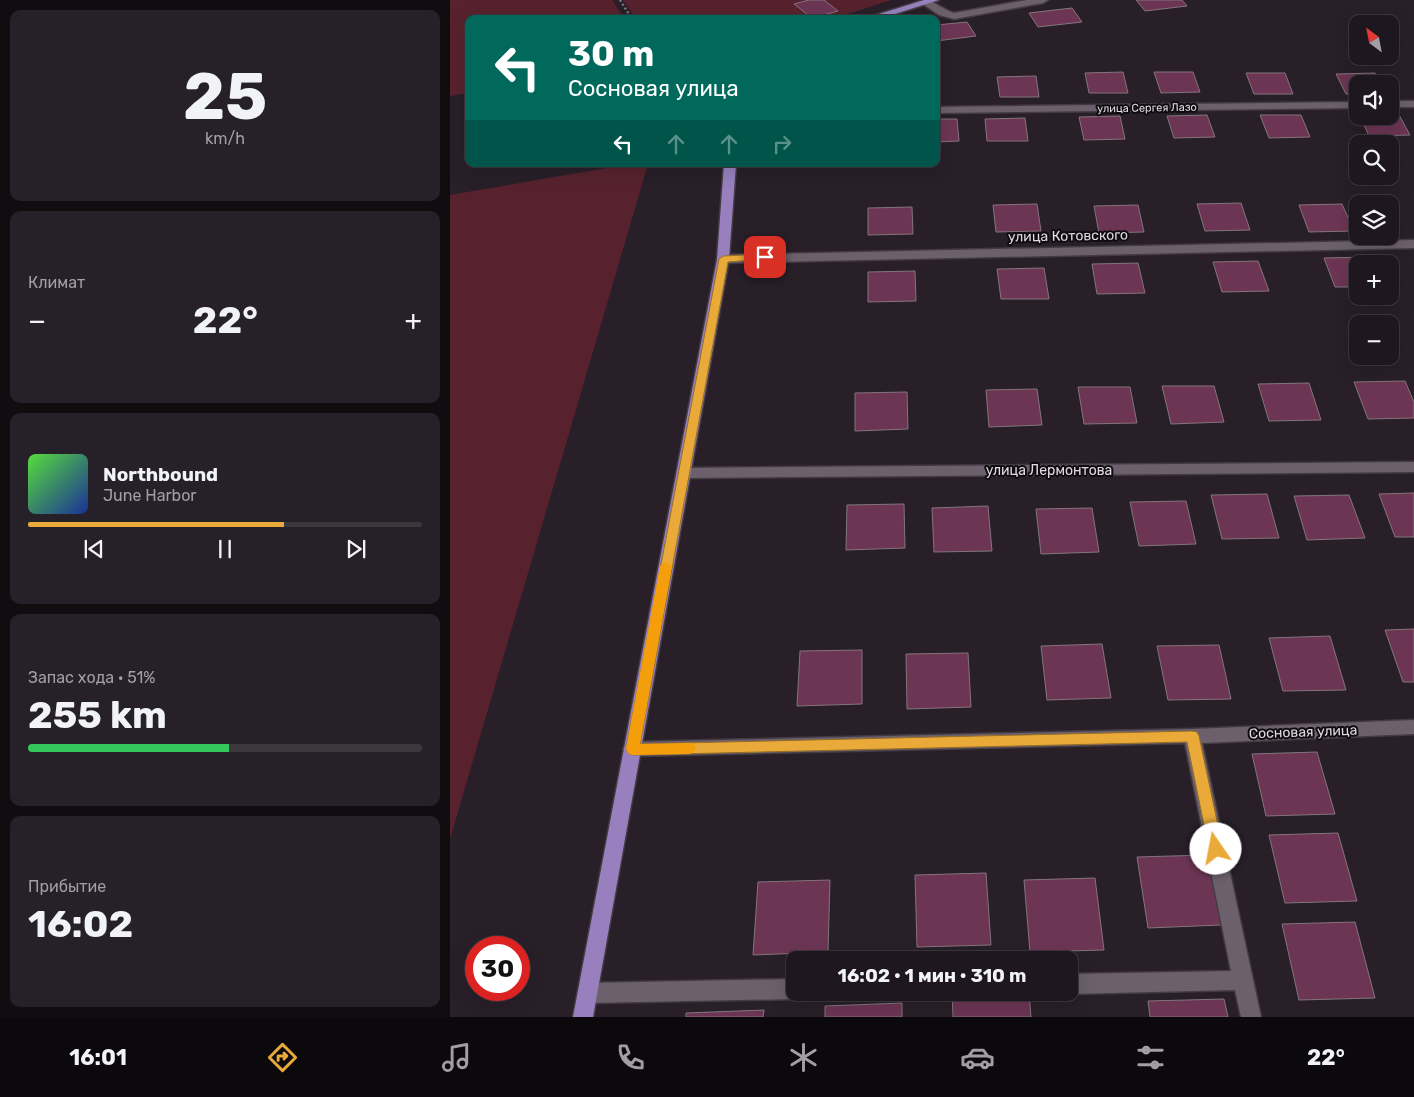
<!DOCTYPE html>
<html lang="ru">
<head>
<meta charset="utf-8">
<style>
  :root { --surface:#1e171f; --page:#262028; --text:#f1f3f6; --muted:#a19fa4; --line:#3c363d; --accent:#eaaa39 }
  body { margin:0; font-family:Rubik,sans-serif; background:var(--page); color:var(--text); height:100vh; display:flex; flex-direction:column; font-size:19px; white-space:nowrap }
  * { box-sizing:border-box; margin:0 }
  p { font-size:16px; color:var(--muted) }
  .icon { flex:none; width:28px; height:28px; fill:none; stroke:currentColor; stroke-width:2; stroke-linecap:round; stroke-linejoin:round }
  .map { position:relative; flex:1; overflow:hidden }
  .panel { display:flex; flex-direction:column; gap:10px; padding:10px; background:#100d11; width:450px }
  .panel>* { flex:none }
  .banner { position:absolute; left:15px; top:15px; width:475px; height:152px; border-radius:10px; box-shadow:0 5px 20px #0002,0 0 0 1px var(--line); background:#00695c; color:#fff; overflow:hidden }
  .needle { width:32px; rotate:328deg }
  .fabs { position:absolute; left:899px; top:15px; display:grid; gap:10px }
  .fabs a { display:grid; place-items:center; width:50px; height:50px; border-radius:10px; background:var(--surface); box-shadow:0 5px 20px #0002,0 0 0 1px var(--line); font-size:25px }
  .speed { position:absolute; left:15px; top:936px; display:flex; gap:10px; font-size:25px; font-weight:700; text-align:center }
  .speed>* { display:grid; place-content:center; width:65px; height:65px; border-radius:50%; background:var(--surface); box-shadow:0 5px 20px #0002,0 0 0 1px var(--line); line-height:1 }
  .speed .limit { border:8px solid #d22; background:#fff; color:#111 }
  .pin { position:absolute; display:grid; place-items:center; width:42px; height:42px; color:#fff; margin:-21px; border-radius:10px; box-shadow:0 2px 8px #0006 }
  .me { position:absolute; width:55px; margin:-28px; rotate:348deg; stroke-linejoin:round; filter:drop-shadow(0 0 4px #0008) }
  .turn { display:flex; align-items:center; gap:18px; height:105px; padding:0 20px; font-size:22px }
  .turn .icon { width:65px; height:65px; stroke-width:2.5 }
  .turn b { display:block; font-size:35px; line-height:42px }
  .lanes { display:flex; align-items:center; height:48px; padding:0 20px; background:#0003; justify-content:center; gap:25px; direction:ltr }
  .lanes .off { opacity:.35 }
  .big { font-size:38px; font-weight:700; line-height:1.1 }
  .panel .widget { flex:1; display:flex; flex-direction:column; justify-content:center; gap:8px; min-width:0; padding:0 18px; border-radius:10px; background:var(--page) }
  .panel .dial { align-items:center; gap:0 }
  .dial b { font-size:65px; line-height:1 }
  .song { display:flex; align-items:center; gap:15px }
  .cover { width:60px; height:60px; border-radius:8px; background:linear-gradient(135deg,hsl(110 70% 55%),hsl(230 70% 35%)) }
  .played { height:5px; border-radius:2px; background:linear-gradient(90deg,var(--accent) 65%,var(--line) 65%) }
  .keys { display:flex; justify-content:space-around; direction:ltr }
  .heat { display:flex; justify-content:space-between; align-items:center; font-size:28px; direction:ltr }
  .charge { height:8px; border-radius:4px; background:linear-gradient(90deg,#34c759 51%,var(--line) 0) }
  .trip { position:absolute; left:336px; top:951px; width:292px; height:50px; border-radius:10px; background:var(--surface); box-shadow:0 5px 20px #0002,0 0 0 1px var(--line); font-weight:700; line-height:50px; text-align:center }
  .dock { display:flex; height:80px; justify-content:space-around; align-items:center; background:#0c090c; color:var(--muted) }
  .dock .icon { width:35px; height:35px }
  .dock .selected { color:var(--accent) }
  .dock b { font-size:22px; color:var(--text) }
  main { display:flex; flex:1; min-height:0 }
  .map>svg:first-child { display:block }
</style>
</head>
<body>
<main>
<section class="panel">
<div class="widget dial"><b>25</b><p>km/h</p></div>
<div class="widget"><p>Климат</p>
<div class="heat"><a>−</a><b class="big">22°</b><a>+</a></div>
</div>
<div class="widget">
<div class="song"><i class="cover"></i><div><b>Northbound</b><p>June Harbor</p></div></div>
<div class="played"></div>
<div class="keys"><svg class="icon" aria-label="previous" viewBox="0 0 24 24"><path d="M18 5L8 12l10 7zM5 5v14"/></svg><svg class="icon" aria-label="pause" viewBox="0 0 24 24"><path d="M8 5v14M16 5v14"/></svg><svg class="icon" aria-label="next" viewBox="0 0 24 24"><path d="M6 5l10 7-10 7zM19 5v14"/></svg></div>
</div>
<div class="widget"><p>Запас хода · 51%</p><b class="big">255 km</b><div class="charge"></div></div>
<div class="widget"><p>Прибытие</p><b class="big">16:02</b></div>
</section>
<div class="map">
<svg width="964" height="1017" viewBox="0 0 964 1017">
  <rect width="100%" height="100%" fill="#281f29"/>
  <path fill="#57222d" d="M0,0H162L175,19H19V93L0,96Z
    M173,0H441L382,19H186Z
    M180,164H198L0,839V195Z"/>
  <path fill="#6c3554" stroke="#84757c" d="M359,0H374L388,11L362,18L344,4Z
    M686,0H732L737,6L695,11Z
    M622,8L632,22L588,27L579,13Z
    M517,22L526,36L486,41V25Z
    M673,72L678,93H639L635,73Z
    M704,72H743L750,92L711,93Z
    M796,73H835L843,94H804Z
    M925,73L930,84H908V94H896L886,74Z
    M586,76L589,97H550L547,77Z
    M940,113H948L960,135L919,136L910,116H940Z
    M757,115L765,137L724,138L717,116Z
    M810,115H851L860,137L819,138Z
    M670,116L675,139L634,140L629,117Z
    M575,118L578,141H537L535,119Z
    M486,119H507L509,141L486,142Z
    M791,203L800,230L755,231L747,204Z
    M587,204L591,231L546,232L543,205Z
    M892,204L904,231L859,232L849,205Z
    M688,205L694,232L649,233L644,206Z
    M462,207L463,234L418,235V208Z
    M919,257L922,264H908V287H885L874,258Z
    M808,261L819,291L772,292L763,262Z
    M688,263L695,293L647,294L642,264Z
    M594,268L599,299H551L547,269Z
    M465,271L466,301L418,302V272Z
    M955,381L964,402V418L918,419L904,382Z
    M859,383L871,420L819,421L808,384Z
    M712,386H764L774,422L721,424Z
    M628,387H680L687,423L634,424Z
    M587,389L592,425L539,427L536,390Z
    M457,392L458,429L405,431V393Z
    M964,493V537H945L929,494Z
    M817,494L829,538L772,539L761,495Z
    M899,495L915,538L857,540L844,496Z
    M736,501L746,544L689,546L680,502Z
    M454,504L455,548L396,550L397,505Z
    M538,506L542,551L484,552L482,508Z
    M642,508L649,552L591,554L586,509Z
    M964,629V682H953L935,630Z
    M880,636L896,690L833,691L819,638Z
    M652,644L661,698L597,700L591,646Z
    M769,645L781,699L718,700L707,646Z
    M412,650V704L347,706L350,651Z
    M518,653L521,707L457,709L456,654Z
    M867,752L885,814L816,816L802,754Z
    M888,833L907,901L835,903L819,835Z
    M757,855L771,925L698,928L687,857Z
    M536,873L541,945L467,947L465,875Z
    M645,878L654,950L580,952L574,880Z
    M380,880L378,952L303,955L308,882Z
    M905,922L925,998L849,1000L832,924Z
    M502,992H579L581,1017H503Z
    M774,999L778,1017H700L698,1001Z
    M452,1003V1017H375V1006Z
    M314,1010L313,1017H236V1013Z"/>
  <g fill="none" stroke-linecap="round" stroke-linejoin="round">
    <g stroke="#433b43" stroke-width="3">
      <path id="minor" d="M473,0C484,0 493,10 504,13L577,0H598L593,3L504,19L489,15L473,4Z
        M940,101H964V107H940Z
        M908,102V108L486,113V107Z
        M964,240V248L273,263L267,259L273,255Z
        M964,462V472L235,478L230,477L228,473L230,469L235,468Z
        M964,720V734L752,743L811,1017H791L785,990L620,994L617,992H620V974L781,971L735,743L182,756L176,754L173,749L176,744L182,742L742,729Z
        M345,979V992H354L352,996L345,999L138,1003L131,1000L128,993L131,986L138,983Z"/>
    </g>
    <g stroke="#433b43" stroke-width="3">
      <path id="highway" d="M474,0H489L429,19H413Z
        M274,164H286L279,259L143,1017H123L267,259Z"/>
    </g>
    <path stroke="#7f7880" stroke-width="2.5" stroke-dasharray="2 2.5" stroke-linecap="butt" d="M170,0L182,19"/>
    <use href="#minor" fill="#6b606b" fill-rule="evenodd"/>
    <use href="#highway" fill="#9780bd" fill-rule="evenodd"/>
  </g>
  <path fill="#eaaa39" stroke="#986e25" d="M315,254L318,255V259L278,262L190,744L742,731L747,732L749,736L773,849L771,853L766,855L761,853L759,849L737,742L182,755L178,753L176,749L269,259L273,256Z"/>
  <path fill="#f59e0b" d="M216,562L222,566L190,744L240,743L244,744L246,748L244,752L240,754L182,755L178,753L176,749L210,566Z"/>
  <g text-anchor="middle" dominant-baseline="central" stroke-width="4" stroke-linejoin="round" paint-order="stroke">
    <g font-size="11" fill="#e0dae0" stroke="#0f0b0f">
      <text transform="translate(697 108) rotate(-1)">улица Сергея Лазо</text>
    </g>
    <g font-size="14" fill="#e0dae0" stroke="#0f0b0f">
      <text transform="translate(618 236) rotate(-1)">улица Котовского</text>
      <text x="599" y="470">улица Лермонтова</text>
      <text transform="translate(853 732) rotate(-2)">Сосновая улица</text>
    </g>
  </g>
</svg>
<div class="fabs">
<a><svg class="needle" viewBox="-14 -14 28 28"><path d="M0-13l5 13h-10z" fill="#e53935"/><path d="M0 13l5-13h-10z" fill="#a19fa4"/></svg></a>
<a><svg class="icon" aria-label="sound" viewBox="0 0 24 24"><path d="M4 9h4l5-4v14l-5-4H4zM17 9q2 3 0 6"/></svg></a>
<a><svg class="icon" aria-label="search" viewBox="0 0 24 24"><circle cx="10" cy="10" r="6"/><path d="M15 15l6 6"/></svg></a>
<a><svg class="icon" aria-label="layers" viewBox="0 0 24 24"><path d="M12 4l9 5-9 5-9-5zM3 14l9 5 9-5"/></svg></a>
<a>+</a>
<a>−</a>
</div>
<div class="speed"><div class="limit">30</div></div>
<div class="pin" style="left:315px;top:257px;background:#d93025"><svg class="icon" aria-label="arrive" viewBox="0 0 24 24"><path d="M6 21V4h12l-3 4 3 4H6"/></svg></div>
<svg class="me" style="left:766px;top:849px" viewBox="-20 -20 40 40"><circle r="19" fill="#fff"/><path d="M0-13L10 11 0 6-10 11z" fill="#eaaa39"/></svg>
<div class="trip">16:02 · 1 мин · 310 m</div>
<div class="banner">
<div class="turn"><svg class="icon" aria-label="left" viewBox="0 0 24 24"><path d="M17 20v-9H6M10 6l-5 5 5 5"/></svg><div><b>30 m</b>Сосновая улица</div></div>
<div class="lanes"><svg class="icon" aria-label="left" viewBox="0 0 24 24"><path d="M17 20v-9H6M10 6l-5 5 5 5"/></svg><svg class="icon off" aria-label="ahead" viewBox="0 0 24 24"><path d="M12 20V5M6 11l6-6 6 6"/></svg><svg class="icon off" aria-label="ahead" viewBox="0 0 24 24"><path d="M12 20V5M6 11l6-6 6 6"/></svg><svg class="icon off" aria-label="right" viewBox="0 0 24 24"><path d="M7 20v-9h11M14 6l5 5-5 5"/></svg></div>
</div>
</div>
</main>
<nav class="dock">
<b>16:01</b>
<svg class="icon selected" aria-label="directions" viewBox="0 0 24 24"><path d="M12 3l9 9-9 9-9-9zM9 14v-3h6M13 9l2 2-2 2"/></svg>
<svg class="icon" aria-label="music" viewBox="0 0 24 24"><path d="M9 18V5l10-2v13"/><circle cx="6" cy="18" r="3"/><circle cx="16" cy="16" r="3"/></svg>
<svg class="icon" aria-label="phone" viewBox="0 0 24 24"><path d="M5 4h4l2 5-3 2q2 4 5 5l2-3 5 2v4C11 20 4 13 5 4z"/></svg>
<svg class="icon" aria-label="climate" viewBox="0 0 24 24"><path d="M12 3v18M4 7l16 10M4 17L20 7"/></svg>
<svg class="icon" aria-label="car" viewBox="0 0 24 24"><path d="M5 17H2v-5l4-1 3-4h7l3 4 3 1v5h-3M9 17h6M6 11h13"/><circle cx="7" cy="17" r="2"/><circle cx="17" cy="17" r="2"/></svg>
<svg class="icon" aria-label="filters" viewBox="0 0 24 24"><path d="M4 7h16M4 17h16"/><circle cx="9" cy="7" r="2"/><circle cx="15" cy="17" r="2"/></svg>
<b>22°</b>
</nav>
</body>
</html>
